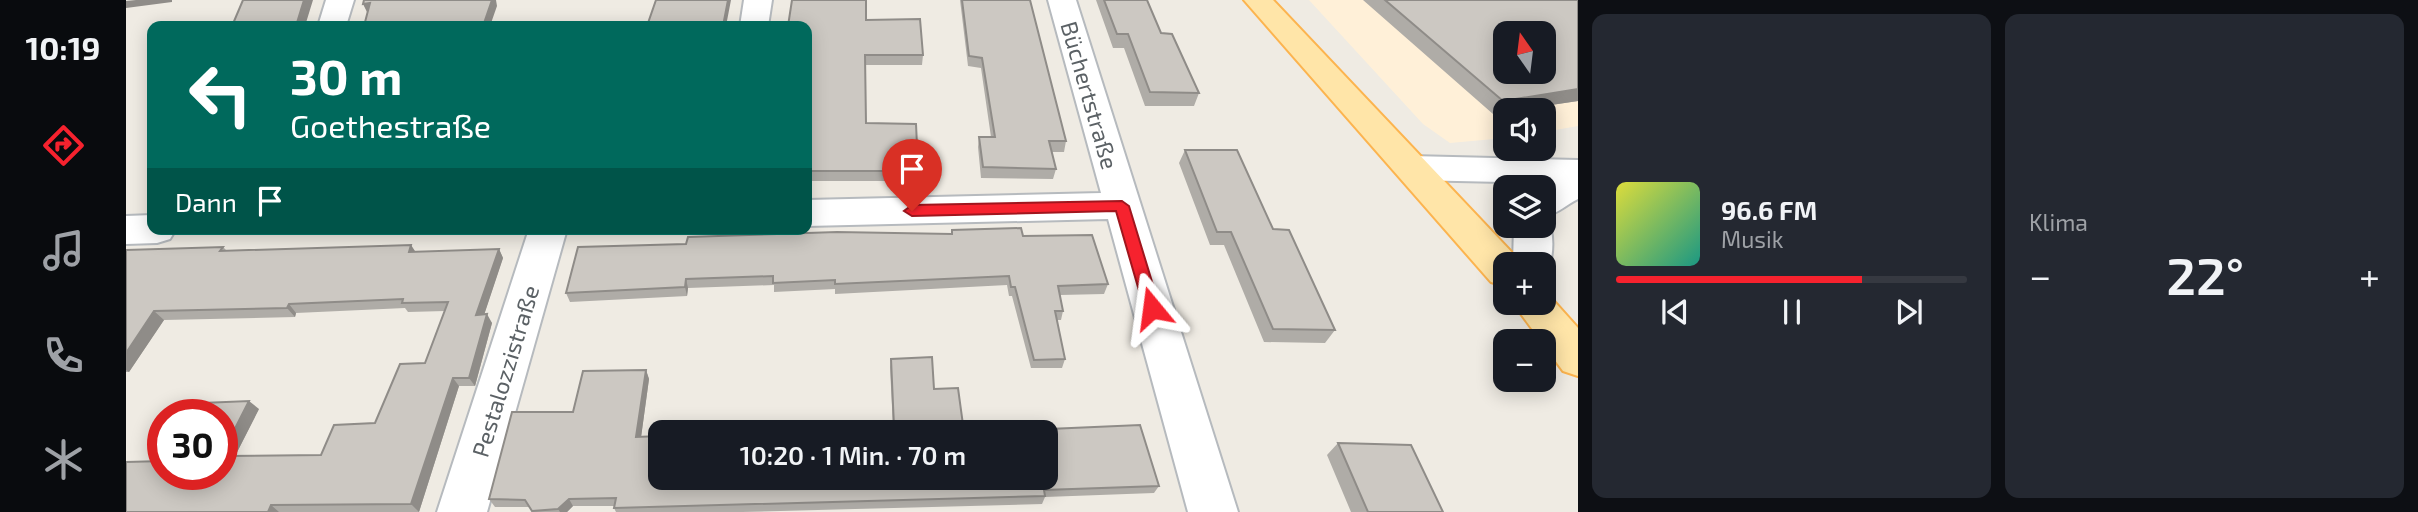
<!DOCTYPE html>
<html lang="de">
<head>
<meta charset="utf-8">
<style>
  :root { --surface:#171b24; --page:#242831; --text:#f1f3f6; --muted:#9ea1a6; --line:#363941; --accent:#f6222e }
  body { margin:0; font-family:"Exo 2",sans-serif; background:var(--page); color:var(--text); height:100vh; display:flex; flex-direction:column; font-size:26px; white-space:nowrap }
  * { box-sizing:border-box; margin:0 }
  p { font-size:23px; color:var(--muted) }
  .icon { flex:none; width:38px; height:38px; fill:none; stroke:currentColor; stroke-width:2; stroke-linecap:round; stroke-linejoin:round }
  .map { position:relative; flex:1; overflow:hidden }
  .panel { display:flex; flex-direction:column; gap:14px; padding:14px; background:#0d0f14; width:840px }
  .panel>* { flex:none }
  .banner { position:absolute; left:21px; top:21px; width:665px; height:214px; border-radius:14px; box-shadow:0 4px 18px #0003; background:#00695c; color:#fff; overflow:hidden }
  .needle { width:46px; rotate:346deg }
  .controls { position:absolute; left:1367px; top:21px; display:grid; gap:14px }
  .controls a { display:grid; place-items:center; width:63px; height:63px; border-radius:14px; background:var(--surface); box-shadow:0 4px 18px #0003; font-size:35px }
  .speed { position:absolute; left:21px; top:399px; display:flex; gap:14px; font-size:35px; font-weight:700; text-align:center }
  .speed>* { display:grid; place-content:center; width:91px; height:91px; border-radius:50%; background:var(--surface); box-shadow:0 4px 18px #0003; line-height:1 }
  .speed .limit { border:10px solid #d22; background:#fff; color:#111 }
  .pin { position:absolute; display:grid; place-items:center; width:60px; height:60px; color:#fff; margin:-72px -30px; border-radius:50% 50% 50% 0; rotate:-45deg; box-shadow:0 0 7px #0007 }
  .pin .icon { rotate:45deg }
  .me { position:absolute; width:77px; margin:-38px; rotate:344deg; stroke-linejoin:round; filter:drop-shadow(0 0 5px #0008) }
  .turn { display:flex; align-items:center; gap:24px; height:147px; padding:0 28px; font-size:32px }
  .turn .icon { width:91px; height:91px; stroke-width:2.5 }
  .turn b { display:block; font-size:49px; line-height:60px }
  .then { display:flex; align-items:center; height:66px; padding:0 28px; background:#0003; gap:14px; font-size:26px }
  .big { font-size:52px; font-weight:600; line-height:1.1 }
  .panel .tile { flex:1; display:flex; flex-direction:column; justify-content:center; gap:10px; min-width:0; padding:0 24px; border-radius:14px; background:var(--page) }
  .song { display:flex; align-items:center; gap:21px }
  .cover { width:84px; height:84px; border-radius:10px; background:linear-gradient(135deg,hsl(60 70% 55%),hsl(170 70% 35%)) }
  .played { height:7px; border-radius:4px; background:linear-gradient(90deg,var(--accent) 70%,var(--line) 70%) }
  .keys { display:flex; justify-content:space-around; direction:ltr }
  .heat { display:flex; justify-content:space-between; align-items:center; font-size:38px; direction:ltr }
  .panel .tiles { flex:1; display:grid; gap:14px; grid-template-columns:repeat(2,1fr) }
  .trip { position:absolute; left:522px; top:420px; width:410px; height:70px; border-radius:14px; background:var(--surface); box-shadow:0 4px 18px #0003; font-weight:600; line-height:70px; text-align:center }
  main { display:flex; flex:1; min-height:0 }
  .tab-bar { display:flex; flex-direction:column; width:126px; justify-content:space-around; align-items:center; background:#090b0e; color:var(--muted) }
  .tab-bar .icon { width:49px; height:49px }
  .tab-bar .current { color:var(--accent) }
  .tab-bar b { font-size:32px; color:var(--text) }
  .map>svg:first-child { display:block }
</style>
</head>
<body>
<main>
<nav class="tab-bar">
<b>10:19</b>
<svg class="icon current" aria-label="directions" viewBox="0 0 24 24"><path d="M12 3l9 9-9 9-9-9zM9 14v-3h6M13 9l2 2-2 2"/></svg>
<svg class="icon" aria-label="music" viewBox="0 0 24 24"><path d="M9 18V5l10-2v13"/><circle cx="6" cy="18" r="3"/><circle cx="16" cy="16" r="3"/></svg>
<svg class="icon" aria-label="phone" viewBox="0 0 24 24"><path d="M5 4h4l2 5-3 2q2 4 5 5l2-3 5 2v4C11 20 4 13 5 4z"/></svg>
<svg class="icon" aria-label="climate" viewBox="0 0 24 24"><path d="M12 3v18M4 7l16 10M4 17L20 7"/></svg>
</nav>
<div class="map">
<svg width="1452" height="512" viewBox="0 0 1452 512">
  <rect width="100%" height="100%" fill="#efebe3"/>
  <path fill="#fff0d8" fill-rule="evenodd" d="M1183,0H1452V126L1418,132V110H1379V138L1324,143L1297,124ZM1379,33H1418V72H1379Z"/>
  <g fill="none" stroke-linecap="round" stroke-linejoin="round">
    <g stroke="#b6babe" stroke-width="4">
      <path id="minor" d="M200,0H228L220,26H192Z
        M618,0H646L642,26H614Z
        M922,0H950L1112,512H1062L982,219L681,226V200L975,193Z
        M1285,156L1452,160V199C1440,205 1432,213 1420,216C1429,232 1428,258 1420,274L1418,275V264H1387L1388,226H1418V187H1414L1423,183L1285,180L1273,176L1268,168L1273,160Z
        M26,215V229H50L44,239L31,243L0,244V216Z
        M403,229H441L361,512H311Z"/>
    </g>
    <g stroke="#fcb44f" stroke-width="4">
      <path id="major" d="M1118,0H1147L1393,260L1395,264H1379V286L1365,282Z
        M1418,290L1452,328V376L1437,371L1387,303H1418Z"/>
    </g>
    <use href="#minor" fill="#fff" fill-rule="evenodd"/>
    <use href="#major" fill="#ffe5a8" fill-rule="evenodd"/>
  </g>
  <path fill="#afaca7" d="M834,0H904L940,141L938,152H926L930,169L927,179L855,178L852,147L853,137H865L855,68L842,66Z
    M970,0H1021L1035,33L1073,93L1068,106H1019L998,48H987Z
    M1237,0H1452V101L1391,110H1379L1367,114Z
    M740,20L797,55L796,65H740V123L792,167V177H763V181H681V26Z
    M1059,150L1147,229L1209,330L1199,343L1138,342L1098,245H1084L1053,163Z
    M826,230L897,236L982,284L978,294L934,295L937,311L935,320H931L939,359L936,368H905L886,296H883L881,285L709,294V289L648,292V285L562,288L561,296L444,302L440,293L825,234Z
    M97,247L101,251L290,252L373,249L377,258L358,315L366,323L349,386H333L293,512H0L37,474L133,409L109,456L195,455L249,423L299,363L319,311L282,312L279,308L170,313L169,317L38,320L3,372H0V250Z
    M765,359L808,389L767,427L764,367Z
    M520,370L523,379L515,437L919,478L923,429L1033,486L1028,493L919,497L916,504L616,512H490L488,508V506H447L441,512H407L404,507H369L363,499L447,412Z
    M1212,443L1317,512H1225L1201,455Z"/>
  <path fill="#8f8c88" d="M10,0H46V2L0,8V1Z
    M178,0H187L179,26H170Z
    M366,0H370L371,6L364,26H357Z
    M602,0H605L600,26H597Z
    M244,3L242,14L237,4Z
    M1452,89V101L1391,110H1379V112L1367,114L1377,101Z
    M285,245L291,254L283,252Z
    M373,249L377,258L355,324L350,315Z
    M560,279L562,288L561,296L559,287Z
    M163,304L170,313L169,317L161,308Z
    M28,311L38,320L3,372L0,370V353Z
    M361,314L366,323L349,386L343,378Z
    M520,370L523,379L514,445L510,437Z
    M327,378L333,386L293,512L285,504Z
    M123,401L133,409L105,464L96,458V454Z
    M443,499L447,506L441,512H434L432,509Z
    M145,505L153,512H142Z"/>
  <path fill="#ccc8c2" stroke="#8f8c88" stroke-width="2" fill-rule="evenodd" d="M117,0H178L170,26H106Z
    M238,0H366L357,26H238L244,3L237,4Z
    M530,0H602L597,26H521Z
    M666,0H740V20L794,19L797,55H739L740,123L790,124L792,167H763L764,171H681V26H662Z
    M836,0H904L940,141H923L930,169L857,167L853,137H869L856,58L843,56Z
    M978,0H1021L1035,33L1046,34L1073,93L1024,92L1002,34H991Z
    M1259,0H1452V89L1377,101ZM1379,33H1418V72H1379Z
    M1059,150H1111L1147,229L1163,230L1209,330L1147,329L1105,232H1091Z
    M895,228L897,236L966,235L982,284L932,286L937,311H929L939,359L908,360L889,287H885L883,276L709,284V280L647,283V276L560,279L559,287L440,293L452,247L560,244L562,237L711,232L826,234V230Z
    M285,245L283,252L373,249L350,315L361,314L343,378H327L285,504L145,505L142,512H0V462L37,461V474H96V456L195,455L208,425L249,423L274,364L299,363L322,302L276,303L277,299L163,304L161,308L28,311L0,353V250L97,247L94,251Z
    M806,357L808,389L832,388L838,432H715H719V429L768,427L765,359Z
    M520,370L510,437L534,436V478H919V432H904L923,431V429L1014,425L1033,486L918,490L919,496L488,508L490,498L443,499L432,509L406,511L399,500L363,499L386,412H447L457,371Z
    M123,401L96,454V415H70L76,403Z
    M1212,443L1285,445L1317,512H1242Z"/>
  <path fill="#f6222e" stroke="#a0161e" stroke-width="2" d="M996,201L1003,206L1034,308L1032,313H1020L1018,308L990,211L786,216L778,211L786,205Z"/>
  <g text-anchor="middle" dominant-baseline="central" stroke-width="7" stroke-linejoin="round" paint-order="stroke">
    <g font-size="23" fill="#5b6165" stroke="#fff">
      <text transform="translate(964 95) rotate(74)">Büchertstraße</text>
      <text transform="translate(379 371) rotate(-73)">Pestalozzistraße</text>
    </g>
  </g>
</svg>
<div class="controls">
<a><svg class="needle" viewBox="-14 -14 28 28"><path d="M0-13l5 13h-10z" fill="#e53935"/><path d="M0 13l5-13h-10z" fill="#9ea1a6"/></svg></a>
<a><svg class="icon" aria-label="sound" viewBox="0 0 24 24"><path d="M4 9h4l5-4v14l-5-4H4zM17 9q2 3 0 6"/></svg></a>
<a><svg class="icon" aria-label="layers" viewBox="0 0 24 24"><path d="M12 4l9 5-9 5-9-5zM3 14l9 5 9-5"/></svg></a>
<a>+</a>
<a>−</a>
</div>
<div class="speed"><div class="limit">30</div></div>
<div class="pin" style="left:786px;top:211px;background:#d93025"><svg class="icon" aria-label="arrive" viewBox="0 0 24 24"><path d="M6 21V4h12l-3 4 3 4H6"/></svg></div>
<svg class="me" style="left:1026px;top:308px" viewBox="-20 -20 40 40"><path d="M0-17L14 15 0 8-14 15z" fill="#f6222e" stroke="#fff" stroke-width="4"/></svg>
<div class="trip">10:20 · 1 Min. · 70 m</div>
<div class="banner">
<div class="turn"><svg class="icon" aria-label="left" viewBox="0 0 24 24"><path d="M17 20v-9H6M10 6l-5 5 5 5"/></svg><div><b>30 m</b>Goethestraße</div></div>
<div class="then">Dann<svg class="icon" aria-label="arrive" viewBox="0 0 24 24"><path d="M6 21V4h12l-3 4 3 4H6"/></svg></div>
</div>
</div>
<section class="panel">
<div class="tiles">
<div class="tile">
<div class="song"><i class="cover"></i><div><b>96.6 FM</b><p>Musik</p></div></div>
<div class="played"></div>
<div class="keys"><svg class="icon" aria-label="previous" viewBox="0 0 24 24"><path d="M18 5L8 12l10 7zM5 5v14"/></svg><svg class="icon" aria-label="pause" viewBox="0 0 24 24"><path d="M8 5v14M16 5v14"/></svg><svg class="icon" aria-label="next" viewBox="0 0 24 24"><path d="M6 5l10 7-10 7zM19 5v14"/></svg></div>
</div>
<div class="tile"><p>Klima</p>
<div class="heat"><a>−</a><b class="big">22°</b><a>+</a></div>
</div>
</div>
</section>
</main>
</body>
</html>
